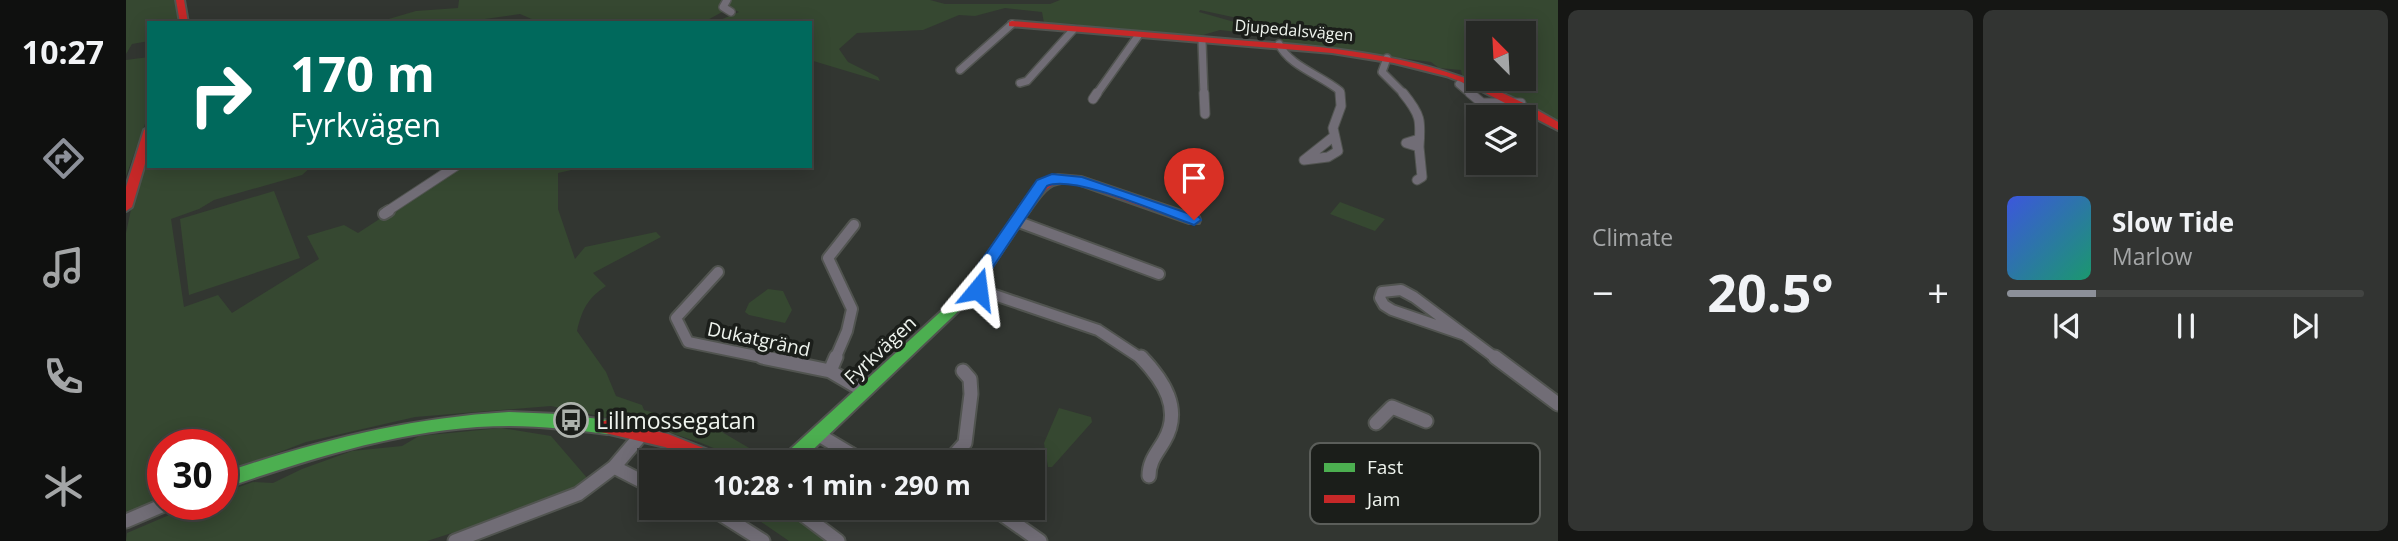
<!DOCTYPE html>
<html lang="en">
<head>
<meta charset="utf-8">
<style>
  :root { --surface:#262825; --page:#323432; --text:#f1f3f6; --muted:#a4a6a7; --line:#424442; --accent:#8c9099 }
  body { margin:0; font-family:"Open Sans",sans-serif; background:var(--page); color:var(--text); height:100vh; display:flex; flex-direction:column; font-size:26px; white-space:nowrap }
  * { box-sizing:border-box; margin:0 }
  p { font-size:23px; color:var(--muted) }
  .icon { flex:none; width:38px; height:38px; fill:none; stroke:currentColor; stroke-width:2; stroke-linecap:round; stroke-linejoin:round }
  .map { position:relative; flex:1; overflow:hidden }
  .sheet { display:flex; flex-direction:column; gap:10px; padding:10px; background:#151614; width:840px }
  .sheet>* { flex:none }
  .guide { position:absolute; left:21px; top:21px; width:665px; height:147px; border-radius:0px; box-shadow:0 4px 18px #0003,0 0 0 2px var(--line); background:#00695c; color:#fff; overflow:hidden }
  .needle { width:46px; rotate:336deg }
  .fabs { position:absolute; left:1340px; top:21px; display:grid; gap:14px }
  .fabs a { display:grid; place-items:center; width:70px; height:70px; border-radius:0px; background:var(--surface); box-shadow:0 4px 18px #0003,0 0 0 2px var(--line); font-size:35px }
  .speed { position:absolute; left:21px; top:429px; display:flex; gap:14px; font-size:35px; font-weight:700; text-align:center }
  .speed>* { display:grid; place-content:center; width:91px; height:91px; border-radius:50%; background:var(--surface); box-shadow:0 4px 18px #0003,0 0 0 2px var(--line); line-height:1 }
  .speed .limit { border:10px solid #d22; background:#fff; color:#111 }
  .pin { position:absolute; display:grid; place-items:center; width:60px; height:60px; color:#fff; margin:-72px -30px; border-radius:50% 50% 50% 0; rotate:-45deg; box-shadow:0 0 7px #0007 }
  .pin .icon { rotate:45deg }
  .me { position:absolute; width:77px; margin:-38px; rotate:16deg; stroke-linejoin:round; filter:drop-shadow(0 0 5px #0008) }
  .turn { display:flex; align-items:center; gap:24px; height:147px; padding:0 28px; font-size:32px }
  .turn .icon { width:91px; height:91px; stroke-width:2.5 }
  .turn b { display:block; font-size:49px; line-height:60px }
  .big { font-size:52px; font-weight:700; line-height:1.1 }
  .sheet .widget { flex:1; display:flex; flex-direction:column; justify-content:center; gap:10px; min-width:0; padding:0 24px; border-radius:10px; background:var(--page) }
  .song { display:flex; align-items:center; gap:21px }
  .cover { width:84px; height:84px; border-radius:10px; background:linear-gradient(135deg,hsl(230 70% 55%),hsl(160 70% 35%)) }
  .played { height:7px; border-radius:4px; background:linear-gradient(90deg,var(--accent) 25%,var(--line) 25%) }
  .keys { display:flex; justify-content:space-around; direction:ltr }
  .heat { display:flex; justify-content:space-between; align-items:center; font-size:38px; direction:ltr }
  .sheet .tiles { flex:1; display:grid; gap:10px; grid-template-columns:repeat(2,1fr) }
  .trip { position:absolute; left:513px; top:450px; width:406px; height:70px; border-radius:0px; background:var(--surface); box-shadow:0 4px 18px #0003,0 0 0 2px var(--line); font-weight:700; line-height:70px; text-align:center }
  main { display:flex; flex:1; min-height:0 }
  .tab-bar { display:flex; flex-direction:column; width:126px; justify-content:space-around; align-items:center; background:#0f100f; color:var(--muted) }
  .tab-bar .icon { width:49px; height:49px }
  .tab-bar .selected { color:var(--accent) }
  .tab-bar b { font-size:32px; color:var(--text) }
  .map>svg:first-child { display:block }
</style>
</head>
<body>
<main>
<nav class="tab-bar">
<b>10:27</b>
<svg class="icon selected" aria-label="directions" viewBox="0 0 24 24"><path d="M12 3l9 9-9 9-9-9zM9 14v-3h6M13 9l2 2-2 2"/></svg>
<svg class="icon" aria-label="music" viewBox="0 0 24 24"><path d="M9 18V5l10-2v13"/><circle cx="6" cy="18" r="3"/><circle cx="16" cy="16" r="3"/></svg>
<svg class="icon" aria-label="phone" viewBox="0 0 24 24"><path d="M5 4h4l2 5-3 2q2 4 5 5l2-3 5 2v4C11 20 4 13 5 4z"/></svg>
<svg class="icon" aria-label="climate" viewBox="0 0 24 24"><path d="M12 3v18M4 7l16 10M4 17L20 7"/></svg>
</nav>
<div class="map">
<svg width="1432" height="541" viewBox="0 0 1432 541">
  <rect width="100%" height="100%" fill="#323631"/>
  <path fill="#364831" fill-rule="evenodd" d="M0,0H49L52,23H23V41L6,44L0,54Z
    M333,0H598V11L576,23H415L394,14L330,23H249L290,11L332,8Z
    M605,0H804L819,4H924L934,0H1432V122L1372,88L1336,75L1335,70L1313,68L1305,62L1151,42L1149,40L1158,39L1148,26L1074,10L1073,12L1112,23L1107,25L1111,32L1094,30L1077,35L1035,34L968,29L950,24L918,23L916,12L879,8L849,16L833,15L797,30L731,33L713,49L722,62L752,77L754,81L684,60V23H587L613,12L601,6ZM1353,33H1398V79H1353Z
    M23,57V113L0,176V60Z
    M23,145V166H186L176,175L88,200L73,209L45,219L58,307L92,295L106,313L193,259L181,236L218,225L232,233L335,166H463L432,173V209L449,259L459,247L530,232L535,237L467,273L480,286C462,298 456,309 451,331L480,372L490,396L516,405L518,410L596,432L645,461L621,462L573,442L525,427L425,406L289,417L180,442L96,474V444H37V499L0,514V233L13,172Z
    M148,191L174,258L63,295L54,219Z
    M1214,202L1259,219L1249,231L1204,214Z
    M642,289L657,291L666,310L659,323L623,315L619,312L623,303Z
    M933,408L965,417L966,422L926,467H922L918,443Z
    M375,428L425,436L462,479L451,488L397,510L301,541H0L1,533L69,504H96V493L127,482L147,483L176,469L226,451L276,446L293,436Z
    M624,508H656L702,541H663L619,511Z"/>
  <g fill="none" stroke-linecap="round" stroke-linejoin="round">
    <g stroke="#515450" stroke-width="10">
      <path id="street-far3" d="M601,0L597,7L605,12
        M1076,41L1078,95
        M1153,44C1163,66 1195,75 1214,91V95
        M1261,58L1256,72L1279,95
        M834,70L886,24
        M894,83L901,81L947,30
        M1333,84L1346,95
        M970,95L1012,36"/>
    </g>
    <g stroke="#515450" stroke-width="11">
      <path id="street-far2" d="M1078,93L1079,114
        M1277,93C1295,115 1295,120 1293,147L1280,143L1293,139
        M1344,93L1356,103
        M967,99L971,93
        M1356,103H1395
        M1356,103L1360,115L1357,117
        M1178,160L1202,157L1212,151L1207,128L1215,106L1214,93
        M1178,160L1207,137
        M1379,163L1384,170
        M1291,180L1296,177L1293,147
        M260,212L330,166"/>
    </g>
    <g stroke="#515450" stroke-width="14">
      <path id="street-far1" d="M258,214L263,211
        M890,221L1033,274
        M592,272L550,318L562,342L645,359
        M845,287L972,330L1016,359
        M1339,335L1266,310L1258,305L1254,298L1256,292L1275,290L1288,297L1371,359
        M709,359L721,331L726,309L702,258L728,225"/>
    </g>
    <g stroke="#515450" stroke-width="17">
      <path id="street" d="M636,357L704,371L738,391
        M1015,357C1037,380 1057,409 1038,441C1031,453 1023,461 1023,476
        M1369,357L1432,404
        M704,371L710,357
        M1250,423L1266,407L1300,421
        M693,435L730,457L790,462
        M822,462L839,443L845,394L844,379L837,371
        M488,467L525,486
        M585,508L637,541
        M668,508L712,541
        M867,508L914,541
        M0,521L40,504
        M329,541L452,494L488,467L516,434"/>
    </g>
    <g stroke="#515450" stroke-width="4">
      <path id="fast" d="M898,206L904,210L843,301L674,462H653L656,457L833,295L894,207Z
        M383,412L432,414L481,420L487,422L490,427L487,432L481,434C449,430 417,426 384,426C285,426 189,457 96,489V473C193,441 280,418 383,412Z"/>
    </g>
    <g stroke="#515450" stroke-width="4">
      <path id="jam" d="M50,0H58L62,23H54Z
        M886,21C957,27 1028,33 1099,39C1226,49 1319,55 1432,122V130L1346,86L1320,76L1268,63L1206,53L883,26V22Z
        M23,127V150L6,207L0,211V187L18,130Z
        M932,175L955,177L1073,217L1074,220L1073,223H1063L949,183C922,180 917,192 902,213H894L892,210C903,193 911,180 932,175Z
        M481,420L542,434L600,457L603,462H575L539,447L475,432L472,427L475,422Z"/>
    </g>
    <use href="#street-far3" stroke="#716d76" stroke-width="7"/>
    <use href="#street-far2" stroke="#716d76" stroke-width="9"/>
    <use href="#street-far1" stroke="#716d76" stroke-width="10"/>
    <use href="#street" stroke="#716d76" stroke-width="13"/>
    <use href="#fast" fill="#4caf50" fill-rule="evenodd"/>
    <use href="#jam" fill="#c62828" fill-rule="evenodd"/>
  </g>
  <path fill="#1a73e8" stroke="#114b97" stroke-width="2" d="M926,174L956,177L1073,217L1075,220L1068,225L1063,223C1034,213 946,174 921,186L855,285L861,289L858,293L852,295L839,291L837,287L911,180Z"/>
  <defs>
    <g id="bus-ring" transform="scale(1.75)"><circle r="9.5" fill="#1b1e1a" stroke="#adb2ac" stroke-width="1.5"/><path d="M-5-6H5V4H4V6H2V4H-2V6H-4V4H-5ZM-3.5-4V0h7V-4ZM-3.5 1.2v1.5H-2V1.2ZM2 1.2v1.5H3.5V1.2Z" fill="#adb2ac"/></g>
  </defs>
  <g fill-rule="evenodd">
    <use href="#bus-ring" x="445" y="420"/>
  </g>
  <g text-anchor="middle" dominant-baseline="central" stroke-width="7" stroke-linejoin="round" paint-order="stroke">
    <g font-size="16" fill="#eff4ee" stroke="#1b1e1a">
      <text transform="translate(1168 30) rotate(5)">Djupedalsvägen</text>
    </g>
    <g font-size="19" fill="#eff4ee" stroke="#1b1e1a">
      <text transform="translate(633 339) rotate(12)">Dukatgränd</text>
      <text transform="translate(754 350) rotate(-43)">Fyrkvägen</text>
    </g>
    <g font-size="23" fill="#eff4ee" stroke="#1b1e1a" text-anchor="start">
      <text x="470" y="420">Lillmossegatan</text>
    </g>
  </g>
  <rect x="1184" y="443" width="230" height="81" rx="10" fill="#1b1e1a" stroke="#5b5e5a" stroke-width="2"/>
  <rect x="1198" y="463" width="31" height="9" fill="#4caf50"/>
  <rect x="1198" y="495" width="31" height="8" fill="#c62828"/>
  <g font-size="19" fill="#eff4ee">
    <text x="1241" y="474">Fast</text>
    <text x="1241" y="506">Jam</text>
  </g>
</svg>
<div class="fabs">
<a><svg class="needle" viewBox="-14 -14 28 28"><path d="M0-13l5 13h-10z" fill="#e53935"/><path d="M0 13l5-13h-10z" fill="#a4a6a7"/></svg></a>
<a><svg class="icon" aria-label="layers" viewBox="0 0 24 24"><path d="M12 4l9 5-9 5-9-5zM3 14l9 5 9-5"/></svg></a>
</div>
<div class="speed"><div class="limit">30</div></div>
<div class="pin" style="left:1068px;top:220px;background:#d93025"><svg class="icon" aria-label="arrive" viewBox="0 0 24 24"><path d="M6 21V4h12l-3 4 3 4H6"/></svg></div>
<svg class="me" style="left:852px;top:289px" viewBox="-20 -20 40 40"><path d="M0-17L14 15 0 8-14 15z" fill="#1a73e8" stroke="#fff" stroke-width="4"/></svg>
<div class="trip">10:28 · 1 min · 290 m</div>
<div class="guide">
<div class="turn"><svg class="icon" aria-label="right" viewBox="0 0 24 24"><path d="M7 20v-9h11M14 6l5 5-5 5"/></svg><div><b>170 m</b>Fyrkvägen</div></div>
</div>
</div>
<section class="sheet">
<div class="tiles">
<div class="widget"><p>Climate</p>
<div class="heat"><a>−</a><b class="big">20.5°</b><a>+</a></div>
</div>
<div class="widget">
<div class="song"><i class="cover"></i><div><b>Slow Tide</b><p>Marlow</p></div></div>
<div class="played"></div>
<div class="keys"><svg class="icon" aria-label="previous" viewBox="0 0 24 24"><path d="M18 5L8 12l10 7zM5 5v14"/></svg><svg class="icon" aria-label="pause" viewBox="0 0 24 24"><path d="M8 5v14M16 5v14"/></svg><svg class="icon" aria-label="next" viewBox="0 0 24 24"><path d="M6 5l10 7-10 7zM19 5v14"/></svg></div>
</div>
</div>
</section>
</main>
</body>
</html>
